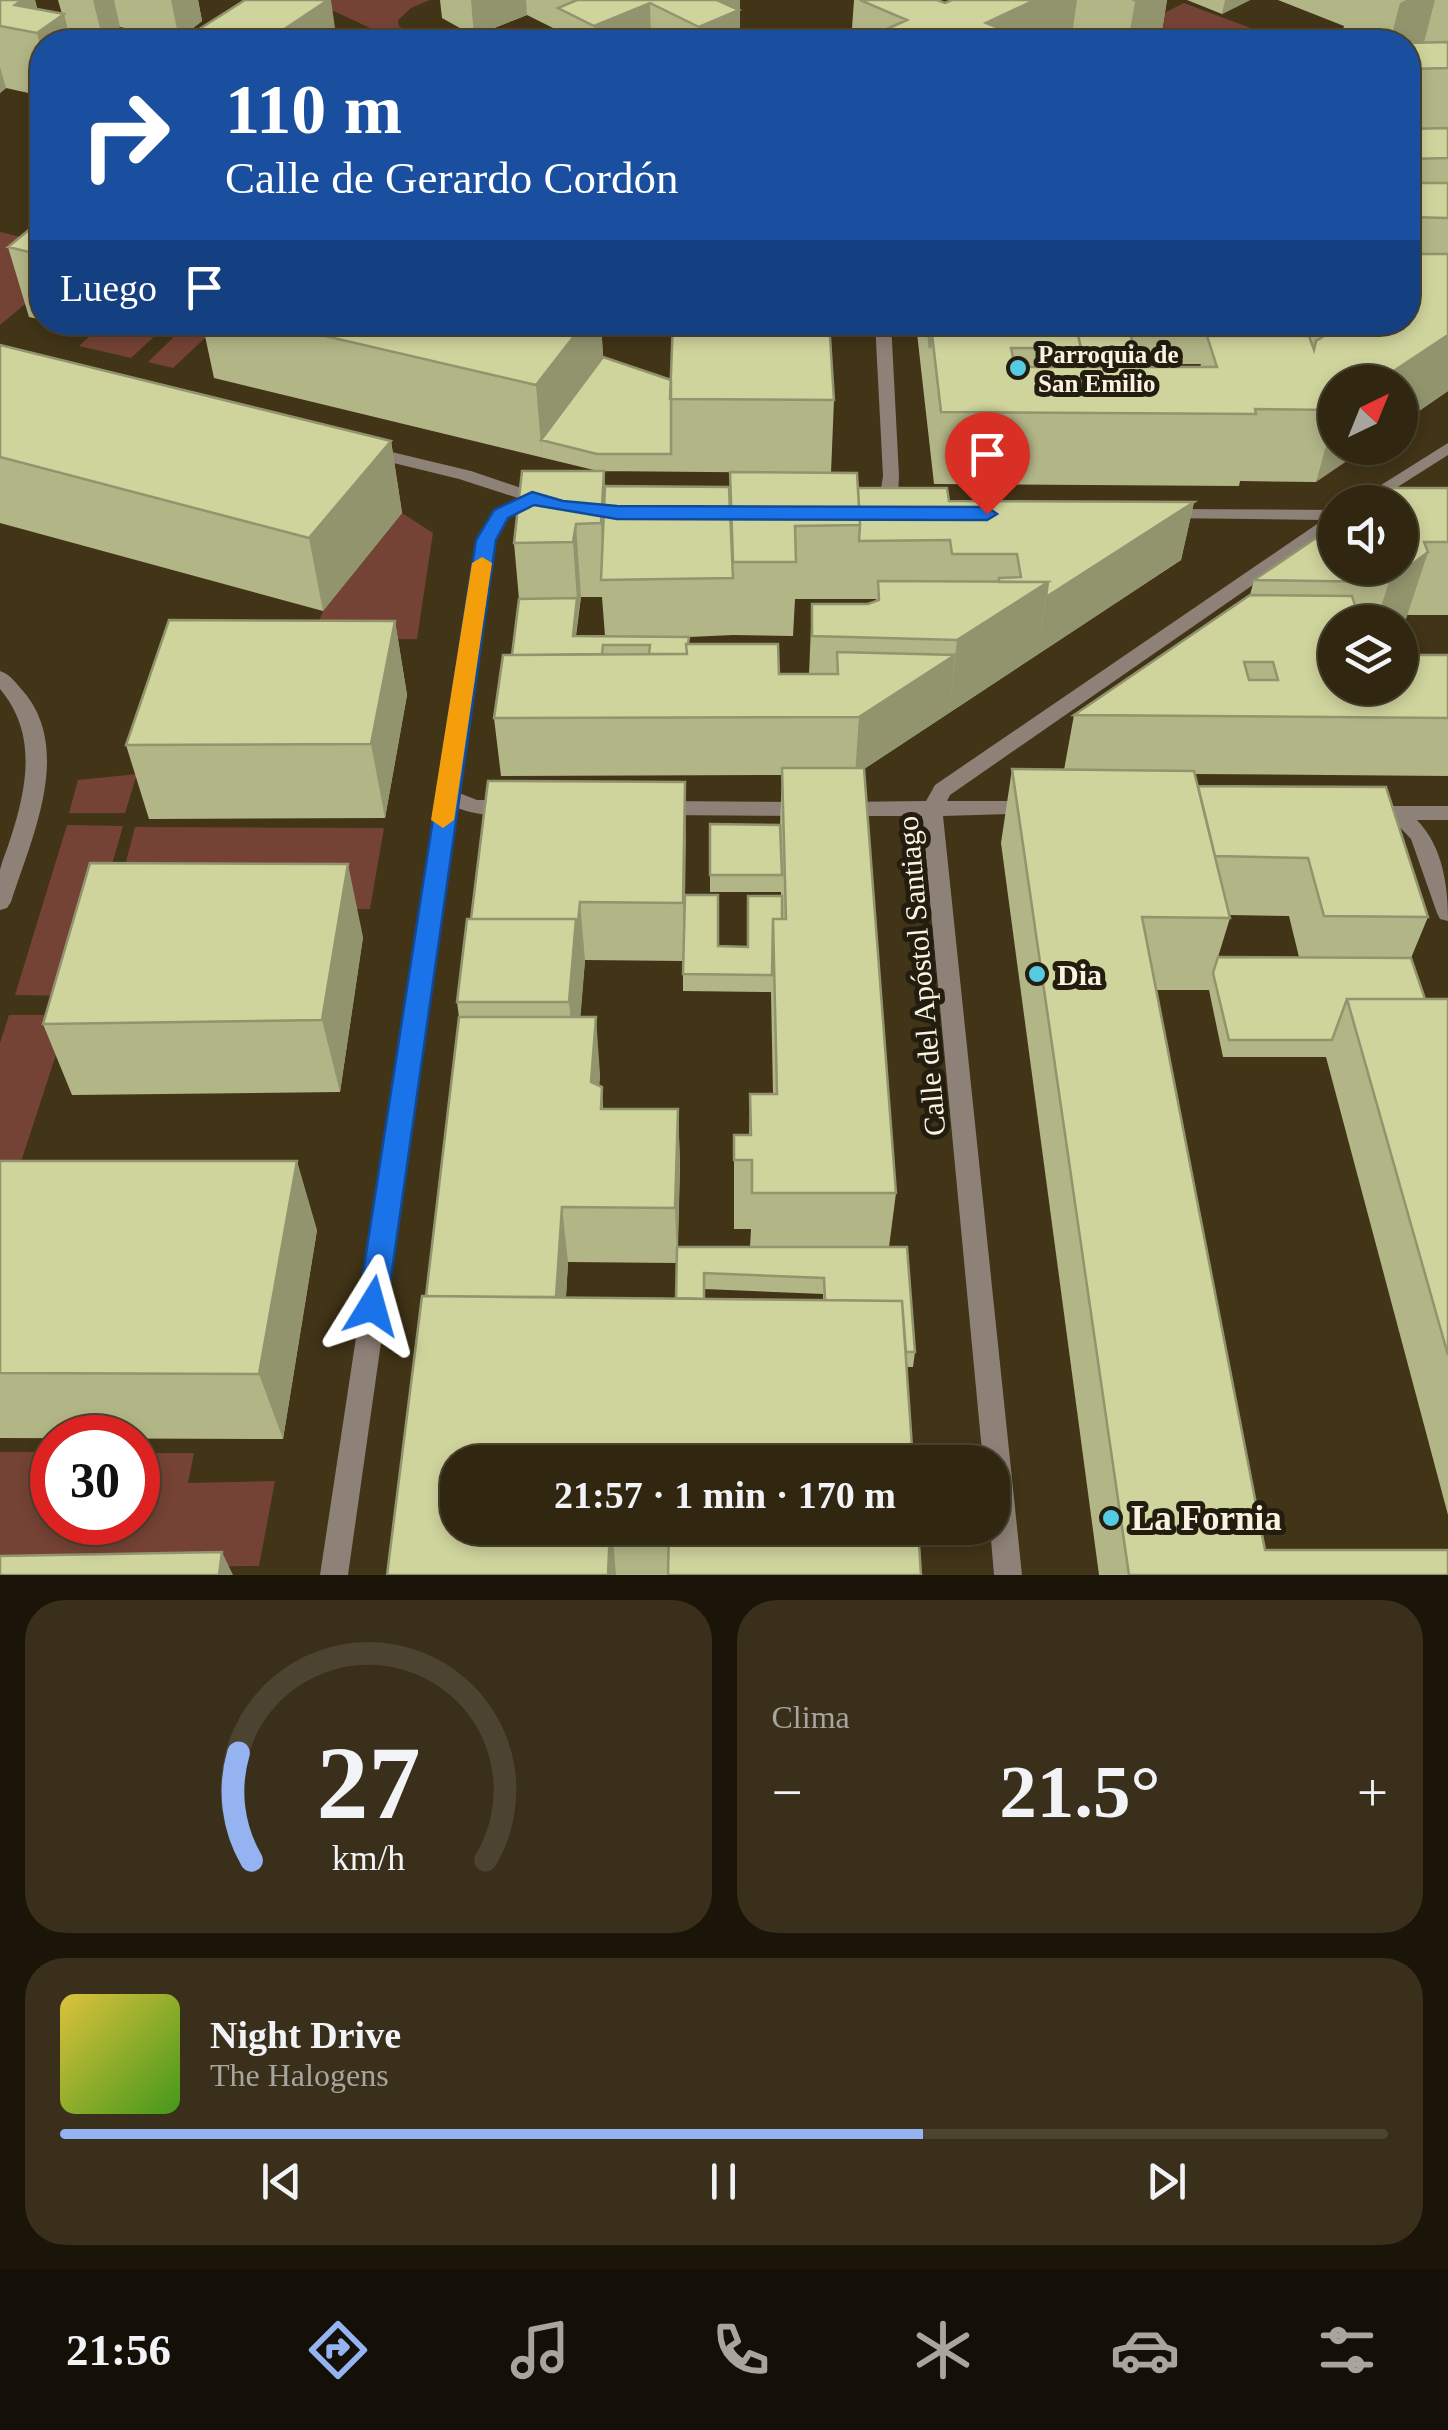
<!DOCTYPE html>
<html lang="es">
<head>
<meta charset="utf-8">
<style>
  :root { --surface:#312711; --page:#392f1a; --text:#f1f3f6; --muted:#a8a59f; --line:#4c4431; --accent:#95b2f1 }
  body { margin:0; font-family:"Times New Roman",serif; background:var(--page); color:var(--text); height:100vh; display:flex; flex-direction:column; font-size:38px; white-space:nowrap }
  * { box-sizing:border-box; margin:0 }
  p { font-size:32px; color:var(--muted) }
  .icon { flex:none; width:55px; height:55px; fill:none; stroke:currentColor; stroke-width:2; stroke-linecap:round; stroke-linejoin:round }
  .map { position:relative; height:1575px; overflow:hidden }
  .details { display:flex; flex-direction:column; gap:25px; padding:25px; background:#1b1509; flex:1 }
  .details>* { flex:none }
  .top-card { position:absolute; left:30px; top:30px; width:1390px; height:305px; border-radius:40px; box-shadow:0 5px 15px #0003,0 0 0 2px var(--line); background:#1a4fa0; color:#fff; overflow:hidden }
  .needle { width:65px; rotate:43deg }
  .fabs { position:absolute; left:1318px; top:365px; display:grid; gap:20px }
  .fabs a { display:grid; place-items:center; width:100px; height:100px; border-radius:50%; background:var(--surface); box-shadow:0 5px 15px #0003,0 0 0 2px var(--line); font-size:50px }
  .speed { position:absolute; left:30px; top:1415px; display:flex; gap:20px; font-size:50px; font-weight:700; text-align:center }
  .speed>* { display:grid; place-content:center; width:130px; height:130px; border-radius:50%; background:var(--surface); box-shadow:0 5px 15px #0003,0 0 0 2px var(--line); line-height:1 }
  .speed .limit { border:15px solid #d22; background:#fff; color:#111 }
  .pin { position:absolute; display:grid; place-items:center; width:85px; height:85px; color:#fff; margin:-102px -42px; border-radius:50% 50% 50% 0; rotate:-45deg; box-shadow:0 0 10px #0007 }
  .pin .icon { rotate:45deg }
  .me { position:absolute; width:110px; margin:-55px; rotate:8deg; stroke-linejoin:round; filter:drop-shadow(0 0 8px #0008) }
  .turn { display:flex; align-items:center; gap:35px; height:210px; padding:0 30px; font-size:45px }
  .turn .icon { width:130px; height:130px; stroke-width:2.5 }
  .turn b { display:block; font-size:70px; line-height:85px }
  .then { display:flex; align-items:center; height:95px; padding:0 30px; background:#0003; gap:20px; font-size:38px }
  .big { font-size:75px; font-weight:600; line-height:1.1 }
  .details .card { flex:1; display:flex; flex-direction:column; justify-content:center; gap:15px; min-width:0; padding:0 35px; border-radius:40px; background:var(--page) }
  .details .dial { align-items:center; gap:0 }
  .dial svg { height:260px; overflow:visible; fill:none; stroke:var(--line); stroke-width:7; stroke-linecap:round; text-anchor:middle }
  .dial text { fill:var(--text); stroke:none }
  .song { display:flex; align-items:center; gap:30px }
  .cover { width:120px; height:120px; border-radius:15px; background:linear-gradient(135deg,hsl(50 70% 55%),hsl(100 70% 35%)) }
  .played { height:10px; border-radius:5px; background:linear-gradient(90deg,var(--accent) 65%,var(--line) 65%) }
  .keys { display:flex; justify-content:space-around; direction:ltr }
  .heat { display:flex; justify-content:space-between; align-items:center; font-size:55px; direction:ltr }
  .details .tiles { flex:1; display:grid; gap:25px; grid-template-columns:1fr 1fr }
  .card:last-child { grid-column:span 2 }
  .trip { position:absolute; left:440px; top:1445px; width:570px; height:100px; border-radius:40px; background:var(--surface); box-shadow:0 5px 15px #0003,0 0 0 2px var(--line); font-weight:600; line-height:100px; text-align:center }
  .dock { display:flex; height:160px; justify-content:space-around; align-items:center; background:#141007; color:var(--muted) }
  .dock .icon { width:70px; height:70px }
  .dock .on { color:var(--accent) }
  .dock b { font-size:45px; color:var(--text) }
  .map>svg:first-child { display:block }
</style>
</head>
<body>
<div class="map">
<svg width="1448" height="1575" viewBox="0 0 1448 1575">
  <rect width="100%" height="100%" fill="#413417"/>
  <path fill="#754335" d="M332,0H430L411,8L398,20L399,26L422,42H400L321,5Z
    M1184,3L1288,42H1135L1122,34Z
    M0,232L42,242V290L0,325Z
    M104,323L158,333L131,358L79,346Z
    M188,323H221L173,368L148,362Z
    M402,513L433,533L417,639L311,641L323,611Z
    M137,774L125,813H69L78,780Z
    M67,825L123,826L74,996L15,995Z
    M135,827L384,828L370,909L114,908Z
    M9,1015H69L0,1226V1043Z
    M0,1452H52V1522H138V1453H194L188,1483L275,1481L259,1566L0,1569Z"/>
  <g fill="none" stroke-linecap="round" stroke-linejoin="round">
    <path fill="#8e8177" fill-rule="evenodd" d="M313,23L351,39L353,42H338L309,30L307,27Z
      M875,322H891L899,476L898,495L885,516L879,517L870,512L880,495L883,476Z
      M1448,443V455L1374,502H1354Z
      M371,447L471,471L551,498L554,502L545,507L534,504L507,517L495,539L459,793L477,800H511L521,807C507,822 475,814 457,808L348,1575H320L477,539L494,510L518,498L459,479L365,456V448Z
      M1168,509L1335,510V528L950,795L947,801H1031L1038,803L1041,808L1038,813L943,816L1022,1575H994L990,1528H992V1462H983L922,816H840L830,809L840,802L926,801L935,785L1323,520L1162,518L1159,514L1162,510Z
      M0,671C10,674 16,683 23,691C74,750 31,839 11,902L7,908L0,910C0,897 0,883 0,870C2,860 7,850 10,840C27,788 38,734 0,689Z
      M660,801L806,802L816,809L806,816L660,815L650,808Z
      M1370,806H1448V820H1417C1443,847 1448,886 1448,921L1440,919L1437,913L1411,839L1393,820L1363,818L1360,813Z"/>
  </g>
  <path fill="#b2b586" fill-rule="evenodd" d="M0,0H35L37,9L62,14L58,0H198L202,21L179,39L120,27L103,40L69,34L71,42H42V96L6,88L0,93Z
    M440,0H740V38L738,39V42H560L559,31L527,15L474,36L442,18Z
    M854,0H937L945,3L951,0H950H1167L1160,42H851Z
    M1187,0H1250L1222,14Z
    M1278,0H1448V391L1400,424L1335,382V448L1316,482L1240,481L1239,486L934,484L917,333L918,322H1408V42H1340L1344,26ZM1131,364H1201L1200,367H1131Z
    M42,219V320L29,317L8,247Z
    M51,322H80L74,328Z
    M202,322H601L603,357L671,380L834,400L831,473L598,471L214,378Z
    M0,345L391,441L402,513L323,611L0,523Z
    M604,471L605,486L858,488L949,501L1194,502L1181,560L864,769L896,1193L889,1247L915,1352L913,1367H907L458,1528H918L921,1575H387L426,1296L459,1017L457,1002L471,919L685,782V895L718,946L748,947L781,896V892H710V875L780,825L782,775L501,776L494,718L512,655L519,599L514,543ZM581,597H602L605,636H576ZM795,599H876V601L868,604H812L809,674H779L689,644V637L733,635L793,636ZM585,960L683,961V991L771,992L773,1094H750L749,1135H734V1229H751L750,1247H678L680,1165L678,1109H603L602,1087L599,1086L600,1074L580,1017ZM568,1262L676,1263V1298L566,1297ZM704,1289L823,1294V1300L704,1299Z
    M1448,488V615H1407L1404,625L1400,628V622H1335V688L1408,655H1448V776L1195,774L1198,786L1428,917L1411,958L1425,999H1448V1515L1326,1057H1223L1209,990H1156L1265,1550L1448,1575H1099L1001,843L1012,769L1064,770L1074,715L1250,595L1254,580ZM1229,915L1289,916L1299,957H1218L1230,918Z
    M395,621L407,695L385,818L149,819L126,745Z
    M363,937L340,1092L72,1095L43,1024Z
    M0,1161L317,1230L283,1439L0,1438Z"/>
  <path fill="#91946d" d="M22,0H35L43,29L64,14L71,42H42V52L37,33L15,5Z
    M93,0H114L120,27L103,40Z
    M171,0H198L202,21L179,39Z
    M328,0H331L337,42H265Z
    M471,0H526L527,15L474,36Z
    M689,0H740V38L738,39V42H699V27Z
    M1035,0H1077L1071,42H984L986,23Z
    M1131,0H1167L1160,42H1128L1135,2Z
    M1225,0H1250L1222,14Z
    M1406,0H1435L1421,54L1408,42H1390L1400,3Z
    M650,3L651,42H595L594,26Z
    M0,67L6,88L0,93Z
    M585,322H601L604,373L541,440L542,457L536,385Z
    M1448,335V391L1400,424V382H1377Z
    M1335,413V448H1366L1316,482Z
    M391,441L402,513L323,611L309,538Z
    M604,471L608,544L604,580L601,523Z
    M1194,502L1181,560L1037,655L1046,597Z
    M576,524L581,597L578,615L573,542Z
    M1428,552L1404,625L1400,628V622H1376L1389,582Z
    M1048,582L1037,655L949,713L957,640Z
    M577,598L578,615L574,653L573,636Z
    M395,621L407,695L385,818L371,744Z
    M955,655L949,713L855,775L859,717Z
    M685,782L686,840L684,961L683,903Z
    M348,864L363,937L340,1092L322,1020Z
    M580,902L585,960L576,1074L569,1002L576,919Z
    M596,1017L600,1074L596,1138L591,1082Z
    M678,1109L680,1165L677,1263L675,1208Z
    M297,1161L317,1230L283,1439L259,1374Z
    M562,1207L568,1262L562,1364L555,1312Z
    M610,1528H612L616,1575H608Z
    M222,1552L233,1575H219Z"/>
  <path fill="#cfd39c" stroke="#91946d" stroke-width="2.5" fill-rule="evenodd" d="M0,0H22L15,5L64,14L37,33L0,26Z
    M245,0H328L265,42H179Z
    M577,0H717L739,10L699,27L650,3L594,26L558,8Z
    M860,0H937L945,3L952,0H1035L986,23L1033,42H953L946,40L940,42H858L907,20Z
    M1448,42V68L1408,69V43Z
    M1448,128V158L1408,159V129Z
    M1408,183H1448V218L1408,217Z
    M42,219V255L8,247Z
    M1408,254H1448V335L1377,382H1335V410L1255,409L1256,414L941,412L932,334L1078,335L1081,348H1011L1015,367H1217L1207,336H1309L1314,350L1316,341L1346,322H1408V296L1415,291L1408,287Z
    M265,322H585L536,385Z
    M673,322H829L834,400L670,399Z
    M927,322H1128L1134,350L1081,349L1078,335L932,334L930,348Z
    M0,345L391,441L309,538L0,457Z
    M603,357L671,380V454H597L541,440Z
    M522,471H604L601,523L576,524L573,542L514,543Z
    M730,472L857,473L860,525L795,526L796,562H733Z
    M605,486L729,487L733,578L601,580Z
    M858,488H947L949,501L1194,502L1046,597L1048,582H999V578L1021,577L1017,554H952L950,540L859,541L860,525Z
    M1390,488H1448V542H1424L1428,552L1389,582L1254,580L1335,525V568H1400V502H1369Z
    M878,581L1048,582L957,640L812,636V604H868L879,600Z
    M1250,595L1352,596L1360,622H1335V688H1400V644H1405L1408,655H1448V718L1074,715ZM1244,662H1273L1278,680H1249Z
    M577,598L573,636L689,637L688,644H686L687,654H649L650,645H603L602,654L512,655L519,599Z
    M169,620L395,621L371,744L126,745Z
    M686,644H778L779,674H838L837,652L955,655L859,717L494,718L503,655L687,654Z
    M782,768H864L896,1193H752V1160H734V1135H751L750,1094H777L773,919H786Z
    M1012,769L1194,771L1230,918L1142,917L1265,1550H1448V1575H1129Z
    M488,781L685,782L683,903L580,902L577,934L576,919H471Z
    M1198,786L1386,787L1428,917L1324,916L1308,858L1215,856Z
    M710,824L780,825L782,875H710Z
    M90,863L348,864L322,1020L43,1024Z
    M685,895H718V946L748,947V896H782V919H773L772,975L683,974Z
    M467,919H576L569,1002H457Z
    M1218,957L1411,958L1425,999H1347L1332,1040H1229L1213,973Z
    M1347,999H1448V1355Z
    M459,1017H596L591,1082L602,1087L601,1109H678L675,1208L562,1207L556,1297L426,1296Z
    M0,1161H297L259,1374L0,1373Z
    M677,1247H907L915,1352H906L902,1301L825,1300L824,1278L704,1273V1299L676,1298Z
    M422,1296L902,1301L913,1462H458V1528H610L608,1575H387Z
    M669,1528H918L921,1575H668Z
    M222,1552L219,1575H0V1556Z"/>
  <path fill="#1a73e8" stroke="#114b97" stroke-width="2.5" d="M532,492L563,501L617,506L987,507L997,514L987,520L617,519L534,505L508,518L496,540L387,1306L382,1315L372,1319L362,1315L358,1306L476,540L494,510Z"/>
  <path fill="#f59e0b" d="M482,557L492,563L454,820L443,828L431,820L472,563Z"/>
  <g fill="#55cae0" stroke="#231d10" stroke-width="4">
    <circle cx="1018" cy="368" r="10"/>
    <circle cx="1037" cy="974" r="10"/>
    <circle cx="1111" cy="1518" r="10"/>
  </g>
  <g text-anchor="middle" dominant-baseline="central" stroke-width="10" stroke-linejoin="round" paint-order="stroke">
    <g font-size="25" font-weight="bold" fill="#fbf3e2" stroke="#231d10" text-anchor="start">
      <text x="1038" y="354">Parroquia de<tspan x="1038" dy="29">San Emilio</tspan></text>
    </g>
    <g font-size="30" font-weight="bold" fill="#fbf3e2" stroke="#231d10" text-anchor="start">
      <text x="1057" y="974">Dia</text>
    </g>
    <g font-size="30" fill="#fbf3e2" stroke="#231d10">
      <text transform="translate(921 976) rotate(-95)">Calle del Apóstol Santiago</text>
    </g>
    <g font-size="35" font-weight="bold" fill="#fbf3e2" stroke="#231d10" text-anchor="start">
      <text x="1131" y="1518">La Fornia</text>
    </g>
  </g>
</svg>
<div class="fabs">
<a><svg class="needle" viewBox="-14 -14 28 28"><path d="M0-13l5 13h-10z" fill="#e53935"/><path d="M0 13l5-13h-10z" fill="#a8a59f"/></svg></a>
<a><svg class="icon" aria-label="sound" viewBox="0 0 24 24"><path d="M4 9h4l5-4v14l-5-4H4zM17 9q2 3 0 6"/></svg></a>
<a><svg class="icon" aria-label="layers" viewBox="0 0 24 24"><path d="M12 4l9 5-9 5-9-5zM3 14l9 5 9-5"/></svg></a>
</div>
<div class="speed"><div class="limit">30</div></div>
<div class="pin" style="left:987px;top:514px;background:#d93025"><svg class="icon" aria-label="arrive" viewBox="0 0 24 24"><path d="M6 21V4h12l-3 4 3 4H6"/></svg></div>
<svg class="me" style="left:372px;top:1306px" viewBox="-20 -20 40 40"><path d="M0-17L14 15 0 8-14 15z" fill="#1a73e8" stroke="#fff" stroke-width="4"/></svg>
<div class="trip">21:57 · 1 min · 170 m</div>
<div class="top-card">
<div class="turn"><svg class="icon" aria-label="right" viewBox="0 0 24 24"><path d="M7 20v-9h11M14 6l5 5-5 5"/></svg><div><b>110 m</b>Calle de Gerardo Cordón</div></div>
<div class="then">Luego<svg class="icon" aria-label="arrive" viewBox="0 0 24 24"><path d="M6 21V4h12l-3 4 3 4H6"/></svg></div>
</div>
</div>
<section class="details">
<div class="tiles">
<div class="card dial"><svg viewBox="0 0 100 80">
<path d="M14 69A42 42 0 1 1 86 69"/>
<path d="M14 69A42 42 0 0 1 10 36" stroke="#95b2f1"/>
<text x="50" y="56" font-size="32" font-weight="700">27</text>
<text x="50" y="72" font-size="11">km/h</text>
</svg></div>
<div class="card"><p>Clima</p>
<div class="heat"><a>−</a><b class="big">21.5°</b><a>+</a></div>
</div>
<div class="card">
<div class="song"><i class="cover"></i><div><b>Night Drive</b><p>The Halogens</p></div></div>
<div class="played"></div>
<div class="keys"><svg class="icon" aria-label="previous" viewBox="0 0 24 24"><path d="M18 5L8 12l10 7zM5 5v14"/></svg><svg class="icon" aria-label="pause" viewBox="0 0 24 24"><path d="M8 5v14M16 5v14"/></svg><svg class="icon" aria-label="next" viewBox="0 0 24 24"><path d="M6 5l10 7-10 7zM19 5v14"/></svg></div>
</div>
</div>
</section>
<nav class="dock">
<b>21:56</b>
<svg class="icon on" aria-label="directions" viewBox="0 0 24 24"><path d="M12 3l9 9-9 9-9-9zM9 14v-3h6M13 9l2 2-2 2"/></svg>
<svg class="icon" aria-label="music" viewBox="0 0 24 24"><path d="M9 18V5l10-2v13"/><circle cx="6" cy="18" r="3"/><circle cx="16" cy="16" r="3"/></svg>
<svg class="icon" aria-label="phone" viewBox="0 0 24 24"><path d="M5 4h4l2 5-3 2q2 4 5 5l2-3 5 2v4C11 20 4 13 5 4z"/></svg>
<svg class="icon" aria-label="climate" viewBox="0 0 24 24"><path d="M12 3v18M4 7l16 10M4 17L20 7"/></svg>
<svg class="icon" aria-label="car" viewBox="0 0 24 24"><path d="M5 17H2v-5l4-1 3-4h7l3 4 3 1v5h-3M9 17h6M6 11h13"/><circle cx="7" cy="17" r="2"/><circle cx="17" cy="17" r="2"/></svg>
<svg class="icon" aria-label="filters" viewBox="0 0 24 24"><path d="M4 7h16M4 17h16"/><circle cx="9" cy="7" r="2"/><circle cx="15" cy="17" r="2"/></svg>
</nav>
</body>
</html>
